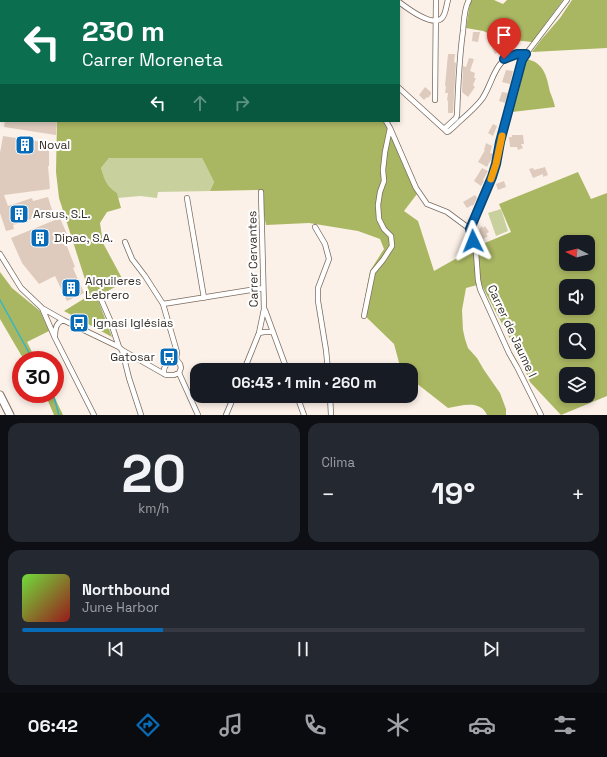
<!DOCTYPE html>
<html lang="es">
<head>
<meta charset="utf-8">
<style>
  :root { --surface:#171b24; --page:#242831; --text:#f1f3f6; --muted:#9ea1a6; --line:#363941; --accent:#086bb7 }
  body { margin:0; font-family:"Space Grotesk",sans-serif; background:var(--page); color:var(--text); height:100vh; display:flex; flex-direction:column; font-size:15px; white-space:nowrap }
  * { box-sizing:border-box; margin:0 }
  p { font-size:13px; color:var(--muted) }
  .icon { flex:none; width:22px; height:22px; fill:none; stroke:currentColor; stroke-width:2; stroke-linecap:round; stroke-linejoin:round }
  .map { position:relative; height:415px; overflow:hidden }
  .details { display:flex; flex-direction:column; gap:8px; padding:8px; background:#0d0f14; flex:1 }
  .details>* { flex:none }
  .banner { position:absolute; left:0px; top:0px; width:400px; height:122px; box-shadow:0 2px 6px #0003; background:#0b6e4f; color:#fff; overflow:hidden }
  .needle { width:26px; rotate:276deg }
  .fabs { position:absolute; left:559px; top:235px; display:grid; gap:8px }
  .fabs a { display:grid; place-items:center; width:36px; height:36px; border-radius:8px; background:var(--surface); box-shadow:0 2px 6px #0003; font-size:20px }
  .speed { position:absolute; left:12px; top:351px; display:flex; gap:8px; font-size:20px; font-weight:700; text-align:center }
  .speed>* { display:grid; place-content:center; width:52px; height:52px; border-radius:50%; background:var(--surface); box-shadow:0 2px 6px #0003; line-height:1 }
  .speed .limit { border:6px solid #d22; background:#fff; color:#111 }
  .pin { position:absolute; display:grid; place-items:center; width:34px; height:34px; color:#fff; margin:-41px -17px; border-radius:50% 50% 50% 0; rotate:-45deg; box-shadow:0 0 4px #0007 }
  .pin .icon { rotate:45deg }
  .me { position:absolute; width:44px; margin:-22px; rotate:358deg; stroke-linejoin:round; filter:drop-shadow(0 0 3px #0008) }
  .turn { display:flex; align-items:center; gap:14px; height:84px; padding:0 16px; font-size:18px }
  .turn .icon { width:52px; height:52px; stroke-width:2.5 }
  .turn b { display:block; font-size:28px; line-height:34px }
  .lanes { display:flex; align-items:center; height:38px; padding:0 16px; background:#0003; justify-content:center; gap:20px; direction:ltr }
  .lanes .off { opacity:.35 }
  .big { font-size:30px; font-weight:700; line-height:1.1 }
  .details .widget { flex:1; display:flex; flex-direction:column; justify-content:center; gap:6px; min-width:0; padding:0 14px; border-radius:12px; background:var(--page) }
  .details .dial { align-items:center; gap:0 }
  .dial b { font-size:52px; line-height:1 }
  .song { display:flex; align-items:center; gap:12px }
  .cover { width:48px; height:48px; border-radius:6px; background:linear-gradient(135deg,hsl(100 70% 55%),hsl(0 70% 35%)) }
  .played { height:4px; border-radius:2px; background:linear-gradient(90deg,var(--accent) 25%,var(--line) 25%) }
  .keys { display:flex; justify-content:space-around; direction:ltr }
  .heat { display:flex; justify-content:space-between; align-items:center; font-size:22px; direction:ltr }
  .details .tiles { flex:1; display:grid; gap:8px; grid-template-columns:1fr 1fr }
  .widget:last-child { grid-column:span 2 }
  .trip { position:absolute; left:190px; top:363px; width:228px; height:40px; border-radius:12px; background:var(--surface); box-shadow:0 2px 6px #0003; font-weight:700; line-height:40px; text-align:center }
  .tab-bar { display:flex; height:64px; justify-content:space-around; align-items:center; background:#090b0e; color:var(--muted) }
  .tab-bar .icon { width:28px; height:28px }
  .tab-bar .active { color:var(--accent) }
  .tab-bar b { font-size:18px; color:var(--text) }
  .map>svg:first-child { display:block }
</style>
</head>
<body>
<div class="map">
<svg width="607" height="415" viewBox="0 0 607 415">
  <rect width="100%" height="100%" fill="#fcf1e8"/>
  <path fill="#c8d19e" d="M109,158H202L214,182L210,191L158,192L157,198L140,196L118,198L117,193C106,185 104,181 101,168Z
    M501,209L508,231L496,236L488,213Z"/>
  <path fill="#aab762" fill-rule="evenodd" d="M15,0H320V1H16Z
    M471,0H494L503,4L507,0H563L532,42L502,39L483,31L466,28L470,3Z
    M572,0H607V48L532,52L541,40L560,18Z
    M526,59C544,62 547,77 550,92C552,97 554,102 555,107L512,112L518,94Z
    M57,121H383L387,126L417,194L404,211L418,221L434,271L480,245L511,232L499,204L578,172L591,199L607,193V396L561,415L530,382L516,350L481,284L466,288L462,310L463,330L465,339L468,348L477,358L484,370L500,393L506,409V415H487C480,399 461,406 448,408L411,379V370H401L394,344L362,313L370,271L384,249L380,239L358,231L309,223L266,225L259,190L210,191L214,182L202,158H109L101,168C105,181 106,185 117,193L121,208L107,212L100,223L103,243L124,282L97,297L112,337L64,311L90,295L59,198L56,172ZM566,242H588V264H566ZM566,286H588V308H566ZM566,330H588V352H566ZM566,374H588V396H566Z
    M0,272L12,288L40,311L49,331L27,342L36,360H24L0,319Z
    M45,394H53L63,415H54Z"/>
  <g fill="none" stroke-linecap="round" stroke-linejoin="round">
    <path stroke="#32b6c6" stroke-width="1.5" d="M0,300L33,360
      M53,394L59,415"/>
  </g>
  <path fill="#decbbd" d="M473,32H480L478,42L472,41Z
    M503,42L505,46L509,44L511,48L503,53L501,51L495,54L492,48Z
    M448,54H455L454,62L456,63L453,113H448V101L447,100L448,93H445L446,86H445Z
    M469,58L474,59L470,71L475,73L474,78H476L473,85L475,87L468,97L462,92L463,66L466,67Z
    M506,70L513,71L510,84L502,82Z
    M425,87L431,92V94L428,98L427,97L424,100L419,95Z
    M502,92L508,93L505,103L499,101Z
    M5,121H57L56,135L4,127Z
    M493,124L497,126L493,136L488,133Z
    M512,135H523L524,144H521L523,148L518,150L517,147H510L509,137H512Z
    M3,136L49,143V166H48L50,189L4,195L8,206L32,198L33,201L48,197L52,210L36,215L37,217L13,225L14,229L6,231L0,213V153Z
    M486,143L492,146L490,153L494,154L487,167L478,162L485,150H484Z
    M545,167L548,175L543,177V174L533,178L529,169L533,168L534,170Z
    M482,168L488,171L483,180L484,181L481,186L474,181Z
    M504,181L506,187L498,190L496,184Z
    M475,195L477,198L473,206L472,205L467,208L463,202Z
    M60,218L69,239L65,241L75,267L73,268L84,293L67,301L55,276L39,284L22,263L11,238Z
    M482,226L483,228L485,226L489,232L486,234L488,236L483,239V238L484,241L478,244L477,240L482,237L478,231L480,230L479,229Z"/>
  <g fill="none" stroke-linecap="round" stroke-linejoin="round">
    <g stroke="#7b6b5e" stroke-width="6">
      <path id="street" d="M322,0V1
        M399,2C407,8 433,28 442,18C446,14 446,6 448,0
        M399,88L444,129L447,132L449,131C453,128 457,124 460,121C468,114 476,107 482,99C496,78 493,54 526,54
        M435,100L436,0
        M386,121L390,128L416,188L427,204L447,212L470,229L476,252L478,280L480,289L509,353L517,367L541,415
        M444,129L456,118L457,115C458,87 459,59 463,31C464,20 464,9 469,0
        M187,198L204,298
        M315,227L325,244L329,259L318,288V301L326,350L328,370
        M470,229L492,177L496,164L500,142L522,60L526,54L567,0
        M0,254L21,288L42,308L63,320L119,347L122,350L166,375H174L179,373L181,368L180,364L176,359L177,352L163,304L145,276L132,259L125,242
        M100,297L110,320L119,347
        M163,304L263,288
        M42,308L55,338L94,415
        M265,310L287,370
        M364,316L373,272L383,260L392,246L391,236L384,229L379,219L378,205L380,192L384,181L383,170L385,152L390,128
        M259,333L264,332H273
        M55,336C55,329 56,323 63,320
        M122,350L129,378L141,415
        M244,370L259,333L264,309L261,192
        M179,373L198,415
        M164,374C163,366 168,360 176,359
        M297,396L304,415
        M330,396L331,415
        M226,415L234,396"/>
    </g>
    <g stroke="#7b6b5e" stroke-width="9">
      <path id="primary" d="M0,395L10,415"/>
    </g>
    <use href="#street" stroke="#fff" stroke-width="4.5"/>
    <use href="#primary" stroke="#fff" stroke-width="7"/>
  </g>
  <g fill="none" stroke-linecap="round" stroke-linejoin="round">
    <g stroke="#054677" stroke-width="10">
      <path id="route" d="M473,241L470,229L492,177L496,164L500,142L522,60L526,54H517L504,59"/>
    </g>
    <use href="#route" stroke="#086bb7" stroke-width="7"/>
    <path stroke="#f59e0b" stroke-width="7" d="M491,179L496,164L502,136"/>
  </g>
  <defs>
    <g id="building-square" transform="scale(1)"><rect x="-9" y="-9" width="18" height="18" rx="4" fill="#086bb7" stroke="#fff"/><path d="M-4-6H4V6H1V3H-1V6H-4ZM-2.5-4.3h1.7v1.8h-1.7ZM.8-4.3h1.7v1.8H.8ZM-2.5-1h1.7V.8h-1.7ZM.8-1h1.7V.8H.8Z" fill="#fff"/></g>
    <g id="bus-square" transform="scale(1)"><rect x="-9" y="-9" width="18" height="18" rx="4" fill="#086bb7" stroke="#fff"/><path d="M-5-6H5V4H4V6H2V4H-2V6H-4V4H-5ZM-3.5-4V0h7V-4ZM-3.5 1.2v1.5H-2V1.2ZM2 1.2v1.5H3.5V1.2Z" fill="#fff"/></g>
  </defs>
  <g fill-rule="evenodd">
    <use href="#building-square" x="25" y="145"/>
    <use href="#building-square" x="19" y="214"/>
    <use href="#building-square" x="40" y="238"/>
    <use href="#building-square" x="71" y="288"/>
    <use href="#bus-square" x="79" y="323"/>
    <use href="#bus-square" x="169" y="357"/>
  </g>
  <g text-anchor="middle" dominant-baseline="central" stroke-width="4" stroke-linejoin="round" paint-order="stroke">
    <g font-size="12" fill="#362f29" stroke="#fff" text-anchor="start">
      <text x="39" y="145">Noval</text>
      <text x="33" y="214">Arsus, S.L.</text>
      <text x="54" y="238">Dipac, S.A.</text>
      <text x="85" y="281">Alquileres<tspan x="85" dy="14">Lebrero</tspan></text>
      <text x="93" y="323">Ignasi Iglésias</text>
      <text x="155" y="357" text-anchor="end">Gatosar</text>
    </g>
    <g font-size="12" fill="#362f29" stroke="#fff">
      <text transform="translate(253 259) rotate(-91)">Carrer Cervantes</text>
      <text transform="translate(512 331) rotate(65)">Carrer de Jaume I</text>
    </g>
  </g>
</svg>
<div class="fabs">
<a><svg class="needle" viewBox="-14 -14 28 28"><path d="M0-13l5 13h-10z" fill="#e53935"/><path d="M0 13l5-13h-10z" fill="#9ea1a6"/></svg></a>
<a><svg class="icon" aria-label="sound" viewBox="0 0 24 24"><path d="M4 9h4l5-4v14l-5-4H4zM17 9q2 3 0 6"/></svg></a>
<a><svg class="icon" aria-label="search" viewBox="0 0 24 24"><circle cx="10" cy="10" r="6"/><path d="M15 15l6 6"/></svg></a>
<a><svg class="icon" aria-label="layers" viewBox="0 0 24 24"><path d="M12 4l9 5-9 5-9-5zM3 14l9 5 9-5"/></svg></a>
</div>
<div class="speed"><div class="limit">30</div></div>
<div class="pin" style="left:504px;top:59px;background:#d93025"><svg class="icon" aria-label="arrive" viewBox="0 0 24 24"><path d="M6 21V4h12l-3 4 3 4H6"/></svg></div>
<svg class="me" style="left:473px;top:241px" viewBox="-20 -20 40 40"><path d="M0-17L14 15 0 8-14 15z" fill="#086bb7" stroke="#fff" stroke-width="4"/></svg>
<div class="trip">06:43 · 1 min · 260 m</div>
<div class="banner">
<div class="turn"><svg class="icon" aria-label="left" viewBox="0 0 24 24"><path d="M17 20v-9H6M10 6l-5 5 5 5"/></svg><div><b>230 m</b>Carrer Moreneta</div></div>
<div class="lanes"><svg class="icon" aria-label="left" viewBox="0 0 24 24"><path d="M17 20v-9H6M10 6l-5 5 5 5"/></svg><svg class="icon off" aria-label="ahead" viewBox="0 0 24 24"><path d="M12 20V5M6 11l6-6 6 6"/></svg><svg class="icon off" aria-label="right" viewBox="0 0 24 24"><path d="M7 20v-9h11M14 6l5 5-5 5"/></svg></div>
</div>
</div>
<section class="details">
<div class="tiles">
<div class="widget dial"><b>20</b><p>km/h</p></div>
<div class="widget"><p>Clima</p>
<div class="heat"><a>−</a><b class="big">19°</b><a>+</a></div>
</div>
<div class="widget">
<div class="song"><i class="cover"></i><div><b>Northbound</b><p>June Harbor</p></div></div>
<div class="played"></div>
<div class="keys"><svg class="icon" aria-label="previous" viewBox="0 0 24 24"><path d="M18 5L8 12l10 7zM5 5v14"/></svg><svg class="icon" aria-label="pause" viewBox="0 0 24 24"><path d="M8 5v14M16 5v14"/></svg><svg class="icon" aria-label="next" viewBox="0 0 24 24"><path d="M6 5l10 7-10 7zM19 5v14"/></svg></div>
</div>
</div>
</section>
<nav class="tab-bar">
<b>06:42</b>
<svg class="icon active" aria-label="directions" viewBox="0 0 24 24"><path d="M12 3l9 9-9 9-9-9zM9 14v-3h6M13 9l2 2-2 2"/></svg>
<svg class="icon" aria-label="music" viewBox="0 0 24 24"><path d="M9 18V5l10-2v13"/><circle cx="6" cy="18" r="3"/><circle cx="16" cy="16" r="3"/></svg>
<svg class="icon" aria-label="phone" viewBox="0 0 24 24"><path d="M5 4h4l2 5-3 2q2 4 5 5l2-3 5 2v4C11 20 4 13 5 4z"/></svg>
<svg class="icon" aria-label="climate" viewBox="0 0 24 24"><path d="M12 3v18M4 7l16 10M4 17L20 7"/></svg>
<svg class="icon" aria-label="car" viewBox="0 0 24 24"><path d="M5 17H2v-5l4-1 3-4h7l3 4 3 1v5h-3M9 17h6M6 11h13"/><circle cx="7" cy="17" r="2"/><circle cx="17" cy="17" r="2"/></svg>
<svg class="icon" aria-label="filters" viewBox="0 0 24 24"><path d="M4 7h16M4 17h16"/><circle cx="9" cy="7" r="2"/><circle cx="15" cy="17" r="2"/></svg>
</nav>
</body>
</html>
